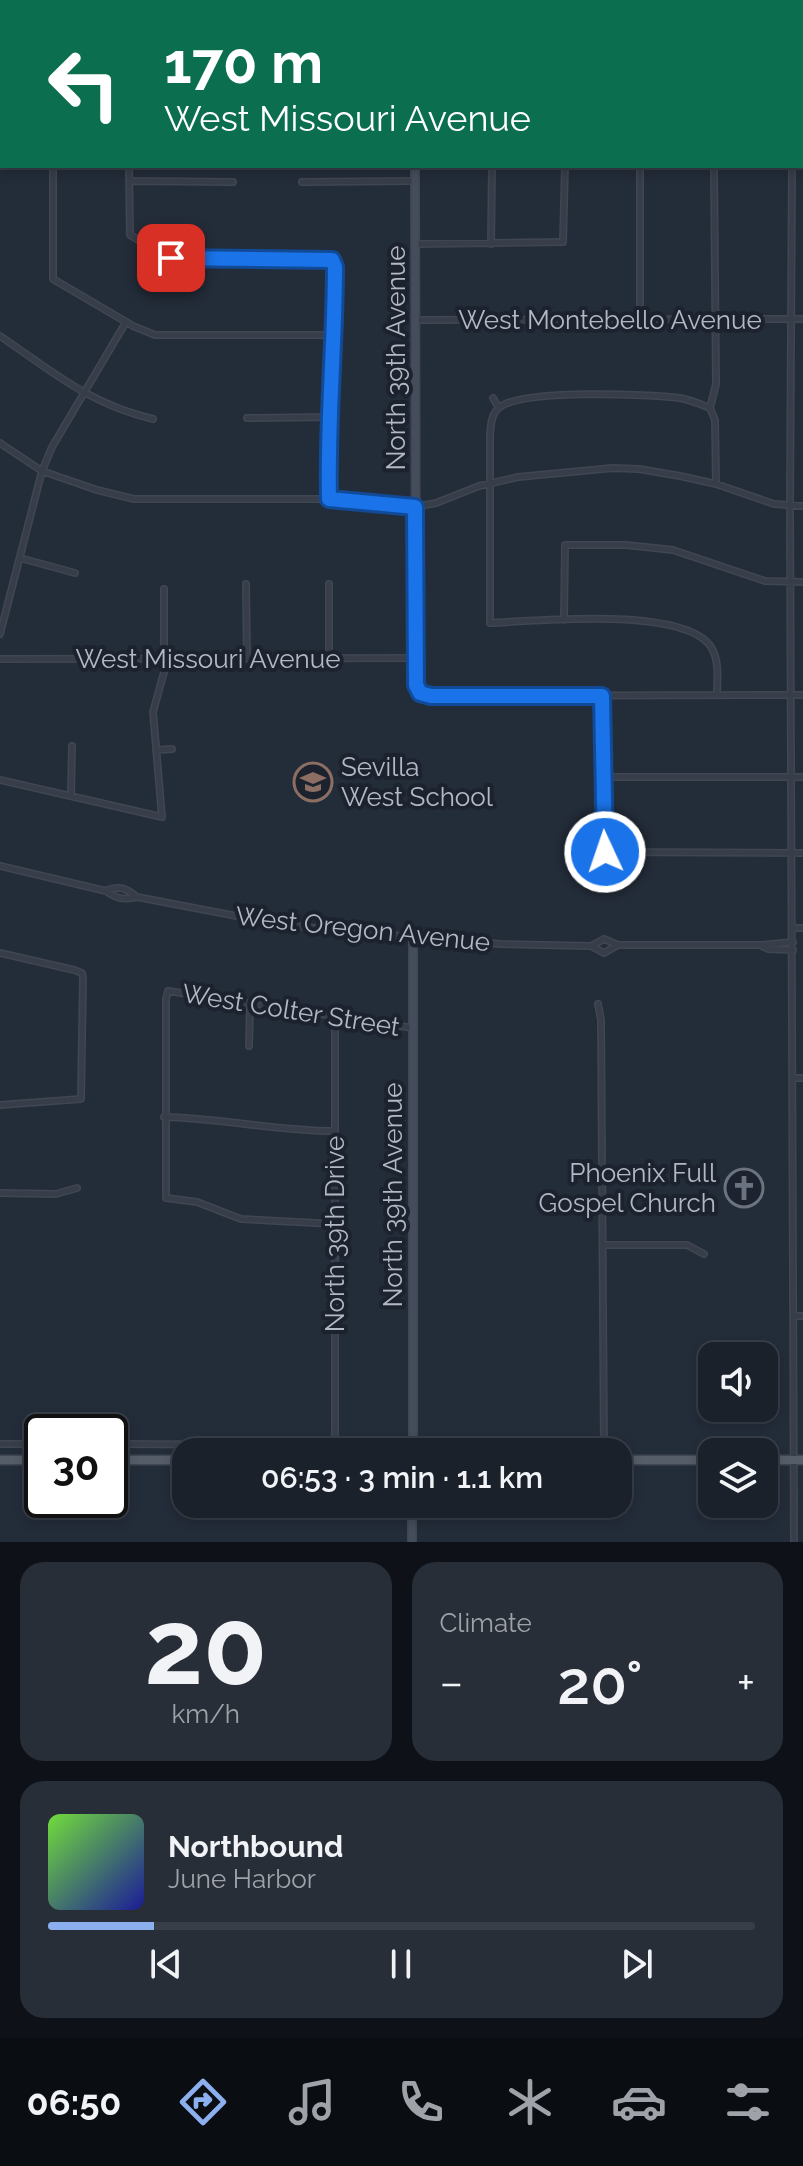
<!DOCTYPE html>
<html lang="en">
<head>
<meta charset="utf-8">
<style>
  :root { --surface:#1a212b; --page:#272e37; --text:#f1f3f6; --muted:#9fa3a9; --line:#383e47; --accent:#8caff0 }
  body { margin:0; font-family:Raleway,sans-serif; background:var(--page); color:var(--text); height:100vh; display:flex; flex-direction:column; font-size:30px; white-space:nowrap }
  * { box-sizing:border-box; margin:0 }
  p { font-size:26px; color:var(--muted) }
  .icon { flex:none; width:44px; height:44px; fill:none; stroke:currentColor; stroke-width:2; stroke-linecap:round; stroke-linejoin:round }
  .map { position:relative; height:1542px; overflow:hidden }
  .details { display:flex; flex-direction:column; gap:20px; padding:20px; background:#0e1218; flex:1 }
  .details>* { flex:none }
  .top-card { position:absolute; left:0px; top:0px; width:804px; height:168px; box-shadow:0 4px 12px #0003,0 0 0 2px var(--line); background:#0b6e4f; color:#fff; overflow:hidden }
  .buttons { position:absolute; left:698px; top:1342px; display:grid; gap:16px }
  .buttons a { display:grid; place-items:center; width:80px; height:80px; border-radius:16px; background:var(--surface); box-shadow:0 4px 12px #0003,0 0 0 2px var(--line); font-size:40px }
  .speed { position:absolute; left:24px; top:1414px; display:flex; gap:16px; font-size:40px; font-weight:700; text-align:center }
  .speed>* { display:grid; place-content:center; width:104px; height:104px; border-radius:50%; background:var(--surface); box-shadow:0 4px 12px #0003,0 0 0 2px var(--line); line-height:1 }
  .speed .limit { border:4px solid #111; border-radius:12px; background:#fff; color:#111 }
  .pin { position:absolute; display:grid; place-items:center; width:68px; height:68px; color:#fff; margin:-34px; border-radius:16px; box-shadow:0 4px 12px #0006 }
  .me { position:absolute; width:88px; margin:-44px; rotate:357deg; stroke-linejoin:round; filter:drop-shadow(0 0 6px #0008) }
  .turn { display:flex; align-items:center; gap:28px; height:168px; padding:0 32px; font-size:36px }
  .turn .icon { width:104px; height:104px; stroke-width:2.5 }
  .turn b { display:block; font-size:56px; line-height:68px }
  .big { font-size:60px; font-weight:600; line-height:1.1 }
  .details .widget { flex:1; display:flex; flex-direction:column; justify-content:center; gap:12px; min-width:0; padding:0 28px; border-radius:24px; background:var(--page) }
  .details .dial { align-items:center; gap:0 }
  .dial b { font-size:104px; line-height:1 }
  .song { display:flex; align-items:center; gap:24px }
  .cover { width:96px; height:96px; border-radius:12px; background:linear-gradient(135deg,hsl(100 70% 55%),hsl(240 70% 35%)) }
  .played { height:8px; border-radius:4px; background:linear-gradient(90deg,var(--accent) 15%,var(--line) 15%) }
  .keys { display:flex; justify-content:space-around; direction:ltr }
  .heat { display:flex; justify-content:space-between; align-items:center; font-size:44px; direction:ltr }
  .details .tiles { flex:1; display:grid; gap:20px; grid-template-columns:1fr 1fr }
  .widget:last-child { grid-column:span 2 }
  .trip { position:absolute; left:172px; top:1438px; width:460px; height:80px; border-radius:24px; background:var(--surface); box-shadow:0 4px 12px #0003,0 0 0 2px var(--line); font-weight:600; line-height:80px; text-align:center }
  .tabs { display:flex; height:128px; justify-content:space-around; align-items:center; background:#0a0d11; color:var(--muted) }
  .tabs .icon { width:56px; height:56px }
  .tabs .active { color:var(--accent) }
  .tabs b { font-size:36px; color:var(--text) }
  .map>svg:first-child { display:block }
</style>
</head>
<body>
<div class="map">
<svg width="803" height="1542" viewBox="0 0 803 1542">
  <rect width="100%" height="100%" fill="#232c39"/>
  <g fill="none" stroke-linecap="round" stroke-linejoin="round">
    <g stroke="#404752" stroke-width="8">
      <path id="street" d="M46,0V2
        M556,0V2
        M648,2V0
        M0,31H2
        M802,76H803
        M0,105H2
        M53,166V279L133,326L155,335H335
        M129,166L130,235L162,254L181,259L332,260L335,267V335L330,375L329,499
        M714,166L716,384L710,408L715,420L716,484
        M792,166L790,507L794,1542
        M129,181L233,182
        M302,182L415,181
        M416,244L563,242L565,166
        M491,244L492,166
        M416,320L803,319
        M640,320V166
        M0,336C53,372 89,404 153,419
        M493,398L499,408
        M710,408C700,404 691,400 680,398C648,394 524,389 500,407C491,414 491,424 490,435V623C536,621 684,606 711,647C720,661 717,680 717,695
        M247,418L329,417
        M0,443L42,471L97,490L134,499H346L383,506L415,507L436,503L479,486L518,477L613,468L639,469L680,476L716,484L774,504L803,506
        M20,558L75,573
        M246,584L247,659
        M329,584V659
        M564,620L565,545H626L673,550L765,581L803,582
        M0,634L42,471L52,447L126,322
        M0,659L416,658
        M420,693L431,696L803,695
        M602,696L605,852L803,853
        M157,750L172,749
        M603,777H803
        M0,780L162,817L153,712L164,672V589
        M71,796L72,746
        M0,866L106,891C117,899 123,900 137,897L273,923L338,931L501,944L591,946L604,953L618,945
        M107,890C121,886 126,888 137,897
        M793,928H803
        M591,946L604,939L618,945H761L793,942
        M762,946L768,949L793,950
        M0,953L74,970L82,973L83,978L81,1099L0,1105
        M598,1004L601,1020L604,1452
        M335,1016V1452
        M249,1046L250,1003
        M793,1078H803
        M164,1117C221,1118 277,1131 335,1131
        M0,1193L56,1194L77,1188
        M335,1224L241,1219L197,1202L166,1198V999L168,991L413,1028
        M603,1245H687L704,1254
        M794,1316H803
        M0,1444H42
        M110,1444L335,1445"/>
    </g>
    <g stroke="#404752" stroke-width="10">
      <path id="secondary" d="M412,0V2
        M415,166L416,685L420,693
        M413,939V1452
        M412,1542V1504"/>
    </g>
    <g stroke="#404752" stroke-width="11">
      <path id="primary" d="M0,1460H42
        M110,1460H186
        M618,1460H712
        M764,1460H803"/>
    </g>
    <use href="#street" stroke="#373e49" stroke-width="5"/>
    <use href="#secondary" stroke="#454d5c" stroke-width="7"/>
    <use href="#primary" stroke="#555d69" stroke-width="8"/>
  </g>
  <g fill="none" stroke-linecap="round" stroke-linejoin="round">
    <g stroke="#114b97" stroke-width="20">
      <path id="route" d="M171,258L332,260L335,267C335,345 327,421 329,499L415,507L416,685L420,693L431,696H602L605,852"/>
    </g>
    <use href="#route" stroke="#1a73e8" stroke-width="14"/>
  </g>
  <defs>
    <g id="school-ring" transform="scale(2)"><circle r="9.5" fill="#1c232e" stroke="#8d6e63" stroke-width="1.5"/><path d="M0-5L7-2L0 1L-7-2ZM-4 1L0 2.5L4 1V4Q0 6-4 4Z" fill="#8d6e63"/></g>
    <g id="church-ring" transform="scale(2)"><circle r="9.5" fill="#1c232e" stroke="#6b7280" stroke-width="1.5"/><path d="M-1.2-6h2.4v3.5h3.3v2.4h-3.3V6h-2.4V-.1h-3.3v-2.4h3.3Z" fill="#6b7280"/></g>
  </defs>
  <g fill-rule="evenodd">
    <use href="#school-ring" x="313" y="782"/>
    <use href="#church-ring" x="744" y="1188"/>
  </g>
  <g text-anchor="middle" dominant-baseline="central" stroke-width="8" stroke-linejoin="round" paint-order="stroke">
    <g font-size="26" fill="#b2b9c5" stroke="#1c232e">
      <text x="610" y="320">West Montebello Avenue</text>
      <text transform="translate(396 358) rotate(-90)">North 39th Avenue</text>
      <text x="208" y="659">West Missouri Avenue</text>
      <text transform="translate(363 929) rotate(6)">West Oregon Avenue</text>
      <text transform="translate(291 1010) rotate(9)">West Colter Street</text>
      <text transform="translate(393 1195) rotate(-90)">North 39th Avenue</text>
      <text transform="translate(335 1234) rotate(-90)">North 39th Drive</text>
    </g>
    <g font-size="26" fill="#b2b9c5" stroke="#1c232e" text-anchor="start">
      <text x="341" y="767">Sevilla<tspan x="341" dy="30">West School</tspan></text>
      <text x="716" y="1173" text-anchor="end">Phoenix Full<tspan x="716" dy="30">Gospel Church</tspan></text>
    </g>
  </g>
</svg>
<div class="buttons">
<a><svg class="icon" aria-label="sound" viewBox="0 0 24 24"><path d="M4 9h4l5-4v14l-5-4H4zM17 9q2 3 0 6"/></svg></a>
<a><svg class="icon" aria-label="layers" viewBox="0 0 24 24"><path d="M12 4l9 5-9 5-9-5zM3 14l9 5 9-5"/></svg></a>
</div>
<div class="speed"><div class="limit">30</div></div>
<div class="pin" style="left:171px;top:258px;background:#d93025"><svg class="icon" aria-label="arrive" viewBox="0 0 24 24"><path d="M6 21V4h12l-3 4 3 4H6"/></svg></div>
<svg class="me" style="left:605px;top:852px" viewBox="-20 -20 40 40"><circle r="17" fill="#1a73e8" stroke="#fff" stroke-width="3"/><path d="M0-11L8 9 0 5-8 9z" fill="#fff"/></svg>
<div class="trip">06:53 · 3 min · 1.1 km</div>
<div class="top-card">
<div class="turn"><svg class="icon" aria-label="left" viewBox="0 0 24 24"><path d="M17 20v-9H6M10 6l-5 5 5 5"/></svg><div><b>170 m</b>West Missouri Avenue</div></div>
</div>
</div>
<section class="details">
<div class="tiles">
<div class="widget dial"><b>20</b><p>km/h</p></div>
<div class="widget"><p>Climate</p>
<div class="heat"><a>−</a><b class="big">20°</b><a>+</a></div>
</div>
<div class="widget">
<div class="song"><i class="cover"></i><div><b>Northbound</b><p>June Harbor</p></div></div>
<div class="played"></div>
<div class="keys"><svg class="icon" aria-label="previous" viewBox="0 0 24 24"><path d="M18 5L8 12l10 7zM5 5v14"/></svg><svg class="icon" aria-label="pause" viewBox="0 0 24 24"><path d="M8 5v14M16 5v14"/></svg><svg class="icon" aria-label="next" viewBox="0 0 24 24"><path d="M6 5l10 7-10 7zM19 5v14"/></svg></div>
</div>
</div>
</section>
<nav class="tabs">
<b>06:50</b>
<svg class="icon active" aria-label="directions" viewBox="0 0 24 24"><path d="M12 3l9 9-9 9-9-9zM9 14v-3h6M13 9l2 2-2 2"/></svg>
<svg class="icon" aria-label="music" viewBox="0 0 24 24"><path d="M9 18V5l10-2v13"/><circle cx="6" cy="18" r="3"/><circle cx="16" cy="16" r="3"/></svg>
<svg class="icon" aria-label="phone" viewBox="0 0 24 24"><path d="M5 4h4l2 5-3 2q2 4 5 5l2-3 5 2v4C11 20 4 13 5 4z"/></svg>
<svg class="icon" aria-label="climate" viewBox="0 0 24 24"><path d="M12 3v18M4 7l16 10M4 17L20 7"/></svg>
<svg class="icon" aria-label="car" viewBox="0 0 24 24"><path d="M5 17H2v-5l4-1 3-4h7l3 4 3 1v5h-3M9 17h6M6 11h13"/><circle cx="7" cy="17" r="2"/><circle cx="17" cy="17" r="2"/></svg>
<svg class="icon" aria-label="filters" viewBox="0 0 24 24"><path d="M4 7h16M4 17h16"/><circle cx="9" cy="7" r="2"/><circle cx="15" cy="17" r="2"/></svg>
</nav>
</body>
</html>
